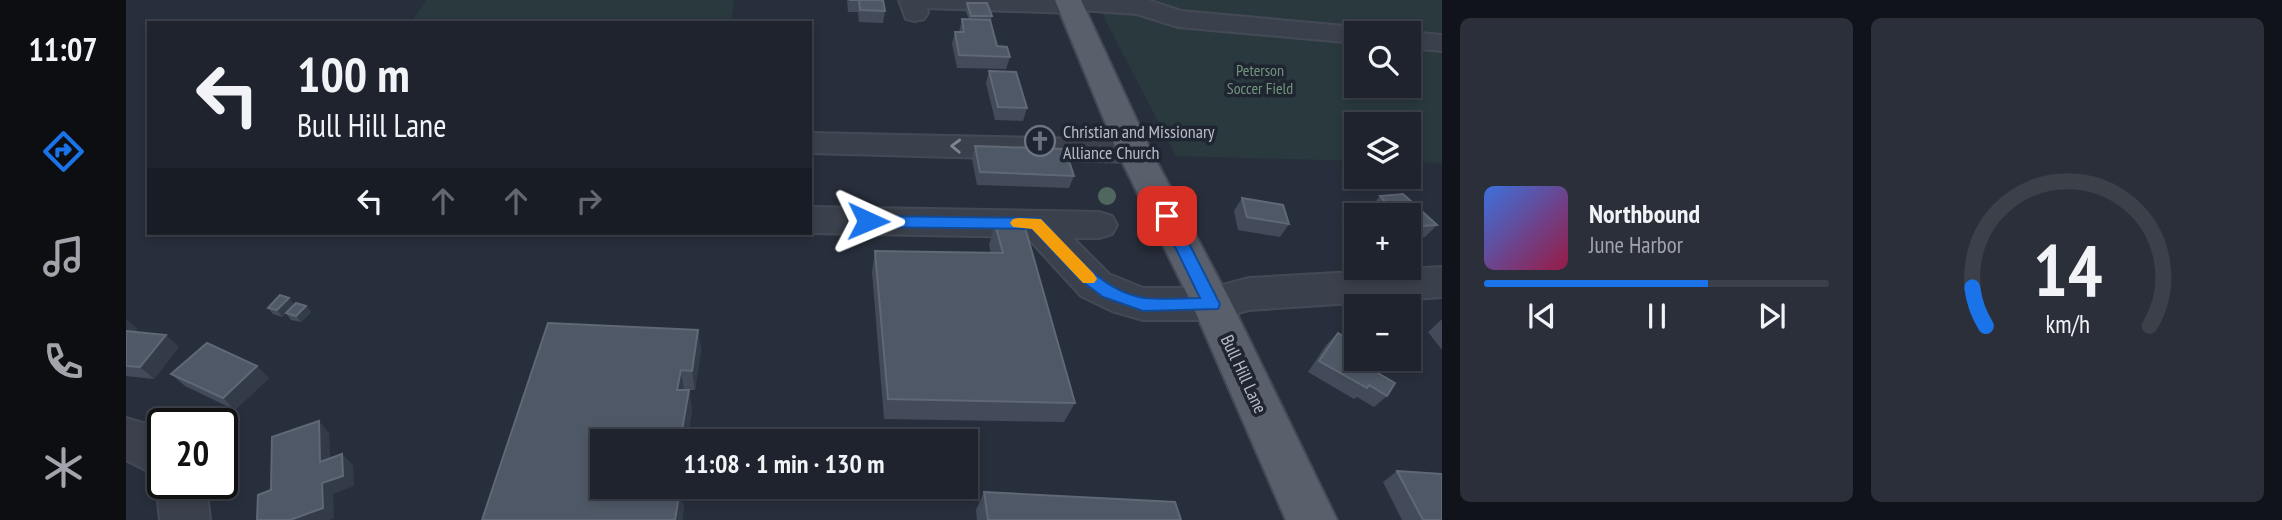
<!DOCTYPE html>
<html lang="en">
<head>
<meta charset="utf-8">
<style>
  :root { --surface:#1e232d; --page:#2b2f39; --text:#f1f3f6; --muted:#a1a4aa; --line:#3c4049; --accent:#1a73e8 }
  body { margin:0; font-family:"PT Sans Narrow",sans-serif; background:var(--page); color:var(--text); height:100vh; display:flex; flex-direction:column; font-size:26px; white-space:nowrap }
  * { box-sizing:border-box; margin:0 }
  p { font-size:23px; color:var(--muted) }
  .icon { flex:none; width:38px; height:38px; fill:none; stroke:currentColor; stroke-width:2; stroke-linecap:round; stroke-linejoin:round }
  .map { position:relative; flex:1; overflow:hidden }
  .panel { display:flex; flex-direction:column; gap:18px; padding:18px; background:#101319; width:840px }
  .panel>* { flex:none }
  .banner { position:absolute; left:21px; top:21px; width:665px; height:214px; border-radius:0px; box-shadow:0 4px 10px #0003,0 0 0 2px var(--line); background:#1e232d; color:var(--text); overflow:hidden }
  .tools { position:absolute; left:1218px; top:21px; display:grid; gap:14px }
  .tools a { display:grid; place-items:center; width:77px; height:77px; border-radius:0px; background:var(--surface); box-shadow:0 4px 10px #0003,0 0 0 2px var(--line); font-size:35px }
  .speed { position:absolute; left:21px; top:408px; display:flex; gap:14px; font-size:35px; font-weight:700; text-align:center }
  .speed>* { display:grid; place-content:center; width:91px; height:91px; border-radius:50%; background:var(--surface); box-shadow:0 4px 10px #0003,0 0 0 2px var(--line); line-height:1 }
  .speed .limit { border:4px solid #111; border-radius:10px; background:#fff; color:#111 }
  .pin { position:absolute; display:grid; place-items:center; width:60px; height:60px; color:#fff; margin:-30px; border-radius:14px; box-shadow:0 4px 10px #0006 }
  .me { position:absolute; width:77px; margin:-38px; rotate:91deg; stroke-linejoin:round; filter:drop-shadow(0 0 5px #0008) }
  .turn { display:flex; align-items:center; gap:24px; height:147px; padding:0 35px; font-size:32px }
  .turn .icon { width:91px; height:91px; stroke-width:2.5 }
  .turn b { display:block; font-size:49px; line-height:60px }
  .lanes { display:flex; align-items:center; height:66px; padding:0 35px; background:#0003; justify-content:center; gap:35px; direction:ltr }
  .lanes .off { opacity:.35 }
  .panel .tile { flex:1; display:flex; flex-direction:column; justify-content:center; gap:10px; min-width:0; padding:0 24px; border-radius:10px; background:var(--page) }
  .panel .dial { align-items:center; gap:0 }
  .dial svg { height:182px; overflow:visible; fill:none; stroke:var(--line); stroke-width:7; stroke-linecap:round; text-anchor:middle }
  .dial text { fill:var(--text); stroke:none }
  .song { display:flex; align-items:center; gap:21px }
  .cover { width:84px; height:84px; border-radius:10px; background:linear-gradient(135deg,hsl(220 70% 55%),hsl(340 70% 35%)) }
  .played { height:7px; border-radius:4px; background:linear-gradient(90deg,var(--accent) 65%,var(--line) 65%) }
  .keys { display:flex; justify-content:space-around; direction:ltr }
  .panel .tiles { flex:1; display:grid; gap:18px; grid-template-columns:repeat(2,1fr) }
  .trip { position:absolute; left:464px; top:429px; width:388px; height:70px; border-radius:0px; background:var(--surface); box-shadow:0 4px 10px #0003,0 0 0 2px var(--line); font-weight:700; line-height:70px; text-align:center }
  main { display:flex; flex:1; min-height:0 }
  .tabs { display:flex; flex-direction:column; width:126px; justify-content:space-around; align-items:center; background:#0c0e12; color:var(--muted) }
  .tabs .icon { width:49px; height:49px }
  .tabs .on { color:var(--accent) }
  .tabs b { font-size:32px; color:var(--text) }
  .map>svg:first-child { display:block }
</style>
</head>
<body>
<main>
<nav class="tabs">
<b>11:07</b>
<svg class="icon on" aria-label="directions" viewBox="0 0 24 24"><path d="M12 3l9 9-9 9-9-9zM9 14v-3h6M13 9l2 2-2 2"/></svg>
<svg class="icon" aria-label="music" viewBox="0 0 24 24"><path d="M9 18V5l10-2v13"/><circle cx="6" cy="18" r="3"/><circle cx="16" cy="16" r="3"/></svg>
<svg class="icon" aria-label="phone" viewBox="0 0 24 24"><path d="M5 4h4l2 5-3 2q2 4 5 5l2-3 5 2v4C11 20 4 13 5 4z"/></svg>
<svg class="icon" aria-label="climate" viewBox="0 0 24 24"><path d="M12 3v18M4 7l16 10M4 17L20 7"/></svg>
</nav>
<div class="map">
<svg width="1316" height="520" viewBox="0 0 1316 520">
  <rect width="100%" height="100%" fill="#282f3c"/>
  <path fill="#29393d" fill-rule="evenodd" d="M301,0H608L605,23H284Z
    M969,0H1316V163L1283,162V124H1230V161L1050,156ZM1230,33H1283V86H1230Z"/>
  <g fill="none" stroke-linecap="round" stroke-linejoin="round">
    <g stroke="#444a55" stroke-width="4">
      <path id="minor" d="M773,0H1022L1055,11L1230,27L1240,29L1243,33H1230V43L1052,27L1011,14L954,10L944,13L801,8L802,13L798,19L789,21L780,19Z
        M1283,32L1316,35V51L1283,48V33H1276Z
        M684,133L1008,140L1020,143L1025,151L1020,159L1008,162L684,153Z
        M684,207L973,212L986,216L991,225L986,234L973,238H947L983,274L1017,288H1086L1123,278L1316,267V297L1123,310L1086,320H1017L986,311L955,296L901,237L684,233Z
        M0,418L37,429V483H80L84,520H34L30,483L33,477L0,460Z"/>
    </g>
    <g stroke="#444a55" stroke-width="4">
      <path id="major" d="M929,0H955L1025,151L1106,304L1211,520H1160L1066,304L991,151Z"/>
    </g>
    <use href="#minor" fill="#3b414c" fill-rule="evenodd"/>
    <use href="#major" fill="#59606c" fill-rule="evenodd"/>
  </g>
  <circle fill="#50675f" cx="981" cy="196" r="9"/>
  <path fill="#434b5a" d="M721,0H757L759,11L757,23L733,22L732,12H722Z
    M841,3L866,16L865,21L871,46L884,57L880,69L831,68L826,44L829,32H833L836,19H843L839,10Z
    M863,71L901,108L897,121L869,120L860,83Z
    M849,146L948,176L943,188L851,185L846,159Z
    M1254,196L1311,225L1299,237L1283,239V215H1230V228L1223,220L1234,207L1246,206Z
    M1116,198L1163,224L1154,237L1112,230L1108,211Z
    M869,224L949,403L938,422L758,419L746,272L749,251L865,253L863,245Z
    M168,304L156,317L147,314L142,308Z
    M180,306L185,312L175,322L165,320L160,313Z
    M0,319L11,329L8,332L53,347L28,379L0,376Z
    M1315,320H1316V350L1302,332Z
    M422,323L572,330L575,350L569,390H563L566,410L561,441H476V486H552L551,489H554L558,507L556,520H356Z
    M1229,329L1252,373L1261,396L1248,407L1231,397L1228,399L1182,372L1200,345L1212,333L1221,338Z
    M45,374L143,378L109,410L59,386Z
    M1271,471L1316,520H1276L1257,482Z
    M858,492L1055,520H851L850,510Z"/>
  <path fill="#333b49" d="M163,298L168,304L156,317L151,310Z
    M180,306L185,312L175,322L170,316Z
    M0,319L11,329L0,341Z
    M572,330L575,350L569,390L566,371Z
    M40,335L53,347L28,379L14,367Z
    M131,366L143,378L109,410L97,398Z
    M555,370L558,390H551Z
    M563,390L566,410L561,441H554Z
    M193,421L203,433L205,473L194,462Z
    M216,454L227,465L228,486L207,494L208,518L204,520H164L196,483Z
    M554,489L558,507L556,520H549Z"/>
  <path fill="#4f5866" stroke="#606775" stroke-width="2" d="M723,0H757L759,11L734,10L733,0Z
    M841,3H861L866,16H845Z
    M836,19L864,20L871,46L881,47L884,57L833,55L829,32H838Z
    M863,71L890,72L901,108L872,107Z
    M849,146L939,149L948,176L854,172Z
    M1277,194L1311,225L1283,227V215H1241L1234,207L1262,205L1254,196Z
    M1116,198L1157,205L1163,224L1121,217Z
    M869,224H898L949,403L762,399L749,251L877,253Z
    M154,295L163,298L151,310L142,308Z
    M170,303L180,306L170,316L160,313Z
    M422,323L572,330L566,371L555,370L551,390H563L554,441H476V486H544V489H554L549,520H356Z
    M1229,329H1230V359H1262L1252,373L1269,383L1261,396L1243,385L1241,388L1193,361L1212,333L1222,339Z
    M0,331L40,335L14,367L0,366Z
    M81,343L131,366L97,398L45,374Z
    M193,421L194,462L216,454L217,476L196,483L197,508L164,520H131L132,495L145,490L146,437Z
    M1271,471L1316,474V520H1297Z
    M858,492L1049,502L1055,520H862Z"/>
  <defs><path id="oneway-chevron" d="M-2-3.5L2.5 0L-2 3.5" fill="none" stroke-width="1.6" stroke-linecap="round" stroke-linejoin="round" transform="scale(1.75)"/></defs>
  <use stroke="#7f8590" href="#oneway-chevron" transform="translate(830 146) rotate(-178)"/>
  <path fill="#1a73e8" stroke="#114b97" stroke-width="2" d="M1041,211L1049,216L1094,304L1092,309L1017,311L977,297L953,279L906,229L742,227L734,221L742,216L910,218L915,219C944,249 975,292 1019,298C1037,300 1056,298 1074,298L1034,216Z"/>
  <path fill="#f59e0b" d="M892,218L915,219L968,274L971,279L968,283H957L906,229L887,227L884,223L887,219Z"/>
  <defs>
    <g id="church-ring" transform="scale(1.575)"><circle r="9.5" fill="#202631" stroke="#6b7280" stroke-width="1.5"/><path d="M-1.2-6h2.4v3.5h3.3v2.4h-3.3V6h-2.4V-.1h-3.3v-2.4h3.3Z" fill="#6b7280"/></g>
  </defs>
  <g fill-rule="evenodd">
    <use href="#church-ring" x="914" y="141"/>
  </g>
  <g text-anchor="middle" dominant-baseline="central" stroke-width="7" stroke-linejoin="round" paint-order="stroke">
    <g font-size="16" fill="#71957c" stroke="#202631">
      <text x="1134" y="70">Peterson<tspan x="1134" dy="18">Soccer Field</tspan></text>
    </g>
    <g font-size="18" fill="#b7bcc7" stroke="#202631" text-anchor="start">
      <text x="937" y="131">Christian and Missionary<tspan x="937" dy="21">Alliance Church</tspan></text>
    </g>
    <g font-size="18" fill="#b7bcc7" stroke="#202631">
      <text transform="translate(1118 374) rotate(65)">Bull Hill Lane</text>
    </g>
  </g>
</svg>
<div class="tools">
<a><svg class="icon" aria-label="search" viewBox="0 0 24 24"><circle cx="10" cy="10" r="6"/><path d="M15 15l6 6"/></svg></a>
<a><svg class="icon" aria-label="layers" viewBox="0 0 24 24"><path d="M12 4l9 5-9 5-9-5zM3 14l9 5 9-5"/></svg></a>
<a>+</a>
<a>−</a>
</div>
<div class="speed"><div class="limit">20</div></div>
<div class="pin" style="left:1041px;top:216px;background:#d93025"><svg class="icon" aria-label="arrive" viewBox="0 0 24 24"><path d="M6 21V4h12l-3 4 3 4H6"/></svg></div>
<svg class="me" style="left:742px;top:221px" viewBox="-20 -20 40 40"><path d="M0-17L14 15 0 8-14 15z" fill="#1a73e8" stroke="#fff" stroke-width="4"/></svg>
<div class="trip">11:08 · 1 min · 130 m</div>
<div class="banner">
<div class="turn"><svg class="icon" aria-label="left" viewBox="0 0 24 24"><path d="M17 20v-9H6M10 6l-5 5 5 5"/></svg><div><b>100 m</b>Bull Hill Lane</div></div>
<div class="lanes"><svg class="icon" aria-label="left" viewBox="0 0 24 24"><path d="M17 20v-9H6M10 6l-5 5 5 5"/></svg><svg class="icon off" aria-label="ahead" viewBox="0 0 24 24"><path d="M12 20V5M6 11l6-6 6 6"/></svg><svg class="icon off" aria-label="ahead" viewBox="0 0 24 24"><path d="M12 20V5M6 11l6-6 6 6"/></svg><svg class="icon off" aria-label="right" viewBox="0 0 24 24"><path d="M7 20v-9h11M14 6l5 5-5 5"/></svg></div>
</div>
</div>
<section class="panel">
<div class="tiles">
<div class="tile">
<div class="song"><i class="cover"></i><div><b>Northbound</b><p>June Harbor</p></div></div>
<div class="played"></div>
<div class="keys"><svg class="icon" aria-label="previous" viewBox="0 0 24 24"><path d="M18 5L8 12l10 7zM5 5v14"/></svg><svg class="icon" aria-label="pause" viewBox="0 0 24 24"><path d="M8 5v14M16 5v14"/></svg><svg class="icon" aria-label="next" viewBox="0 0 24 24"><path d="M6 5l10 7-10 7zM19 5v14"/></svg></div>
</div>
<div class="tile dial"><svg viewBox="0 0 100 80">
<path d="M14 69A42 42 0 1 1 86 69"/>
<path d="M14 69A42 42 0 0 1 8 52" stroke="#1a73e8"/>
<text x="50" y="56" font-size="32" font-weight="700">14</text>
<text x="50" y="72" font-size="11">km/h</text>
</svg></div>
</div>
</section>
</main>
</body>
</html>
